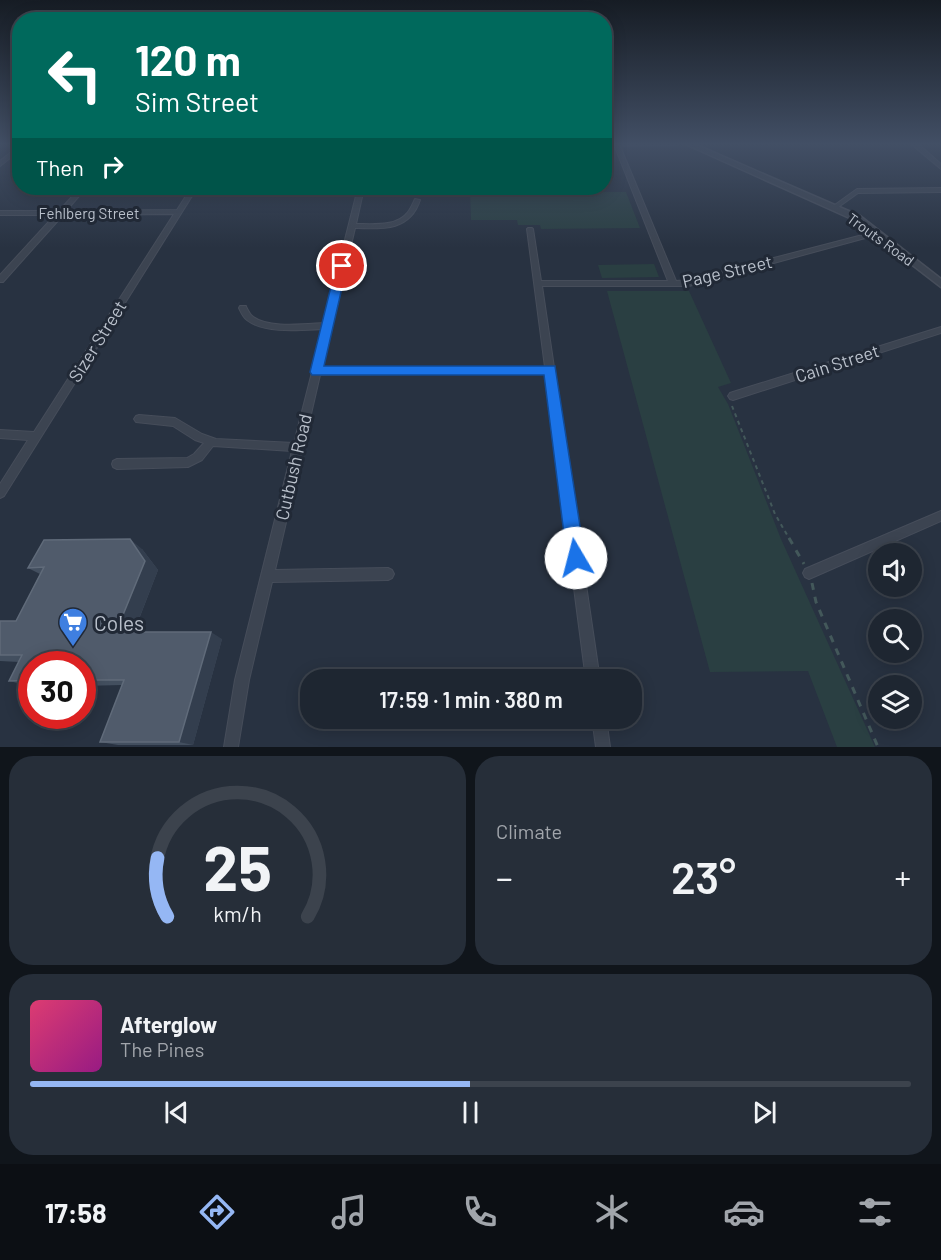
<!DOCTYPE html>
<html lang="en">
<head>
<meta charset="utf-8">
<style>
  :root { --surface:#1e2631; --page:#262e39; --text:#f1f3f6; --muted:#a1a5ab; --line:#3c434d; --accent:#95b7f4 }
  body { margin:0; font-family:Barlow,sans-serif; background:var(--page); color:var(--text); height:100vh; display:flex; flex-direction:column; font-size:22px; white-space:nowrap }
  * { box-sizing:border-box; margin:0 }
  p { font-size:20px; color:var(--muted) }
  .icon { flex:none; width:33px; height:33px; fill:none; stroke:currentColor; stroke-width:2; stroke-linecap:round; stroke-linejoin:round }
  .map { position:relative; height:747px; overflow:hidden }
  .details { display:flex; flex-direction:column; gap:9px; padding:9px; background:#10151b; flex:1 }
  .details>* { flex:none }
  .guide { position:absolute; left:12px; top:12px; width:600px; height:183px; border-radius:24px; box-shadow:0 3px 15px #0003,0 0 0 2px var(--line); background:#00695c; color:#fff; overflow:hidden }
  .fabs { position:absolute; left:868px; top:543px; display:grid; gap:12px }
  .fabs a { display:grid; place-items:center; width:54px; height:54px; border-radius:50%; background:var(--surface); box-shadow:0 3px 15px #0003,0 0 0 2px var(--line); font-size:30px }
  .speed { position:absolute; left:18px; top:651px; display:flex; gap:12px; font-size:30px; font-weight:700; text-align:center }
  .speed>* { display:grid; place-content:center; width:78px; height:78px; border-radius:50%; background:var(--surface); box-shadow:0 3px 15px #0003,0 0 0 2px var(--line); line-height:1 }
  .speed .limit { border:9px solid #d22; background:#fff; color:#111 }
  .pin { position:absolute; display:grid; place-items:center; width:51px; height:51px; color:#fff; margin:-26px; border:3px solid #fff; border-radius:50%; box-shadow:0 2px 6px #0007 }
  .me { position:absolute; width:66px; margin:-33px; rotate:352deg; stroke-linejoin:round; filter:drop-shadow(0 0 4px #0008) }
  .turn { display:flex; align-items:center; gap:21px; height:126px; padding:0 24px; font-size:27px }
  .turn .icon { width:78px; height:78px; stroke-width:2.5 }
  .turn b { display:block; font-size:42px; line-height:51px }
  .then { display:flex; align-items:center; height:57px; padding:0 24px; background:#0003; gap:12px; font-size:22px }
  .big { font-size:45px; font-weight:600; line-height:1.1 }
  .details .widget { flex:1; display:flex; flex-direction:column; justify-content:center; gap:9px; min-width:0; padding:0 21px; border-radius:24px; background:var(--page) }
  .details .dial { align-items:center; gap:0 }
  .dial svg { height:156px; overflow:visible; fill:none; stroke:var(--line); stroke-width:7; stroke-linecap:round; text-anchor:middle }
  .dial text { fill:var(--text); stroke:none }
  .song { display:flex; align-items:center; gap:18px }
  .cover { width:72px; height:72px; border-radius:9px; background:linear-gradient(135deg,hsl(340 70% 55%),hsl(310 70% 35%)) }
  .played { height:6px; border-radius:3px; background:linear-gradient(90deg,var(--accent) 50%,var(--line) 50%) }
  .keys { display:flex; justify-content:space-around; direction:ltr }
  .heat { display:flex; justify-content:space-between; align-items:center; font-size:33px; direction:ltr }
  .details .tiles { flex:1; display:grid; gap:9px; grid-template-columns:1fr 1fr }
  .widget:last-child { grid-column:span 2 }
  .trip { position:absolute; left:300px; top:669px; width:342px; height:60px; border-radius:24px; background:var(--surface); box-shadow:0 3px 15px #0003,0 0 0 2px var(--line); font-weight:600; line-height:60px; text-align:center }
  .menu { display:flex; height:96px; justify-content:space-around; align-items:center; background:#0c0f14; color:var(--muted) }
  .menu .icon { width:42px; height:42px }
  .menu .on { color:var(--accent) }
  .menu b { font-size:27px; color:var(--text) }
  .map>svg:first-child { display:block }
</style>
</head>
<body>
<div class="map">
<svg width="941" height="747" viewBox="0 0 941 747">
  <rect width="100%" height="100%" fill="#283241"/>
  <path fill="#2a3f42" d="M470,188H579L581,192H626L640,228L541,229L540,225H518L517,220H471Z
    M654,264L659,277L602,278L598,265Z
    M607,291H689L731,383L718,387L728,404L781,539L875,747H837L808,671L710,672Z"/>
  <g fill="none" stroke-linecap="round" stroke-linejoin="round">
    <g stroke="#464d5a" stroke-width="4.5">
      <path id="service" d="M251,189L361,188"/>
    </g>
    <g stroke="#464d5a" stroke-width="2">
      <path id="minor" d="M609,143H680L677,145L620,146L676,281L689,280L878,231L881,233L880,234L689,286H542L600,680H586L546,373L320,375L275,570L388,568L392,570L394,574L392,578L388,580L272,582L249,680L238,747H224L235,680L292,451L213,446L202,460L188,467L117,469L113,467L112,464L113,461L117,459L187,458L194,454L204,443L195,440L173,426L136,422L134,419L136,416L139,415L175,418L202,434L216,439L294,443L323,329C301,330 265,334 247,320C243,317 241,312 239,308L240,306H246C246,307 250,314 251,315C265,329 305,324 324,323L358,188H364L356,224C372,224 397,227 408,212C411,208 413,203 415,199L420,200C410,231 383,229 355,228L322,369L545,367L527,229L528,228H532L533,229L541,281H668L615,147L607,146L606,145Z
        M910,143H917L941,164V169Z
        M20,145V150L0,166V161Z
        M80,188H86L66,211L177,210L191,188H197L4,496L0,498V484L28,440L0,438V430L34,432L174,214L63,215L3,282H0V275L55,215H0V211H59Z
        M941,188V192L858,193L837,208L832,207L857,189Z
        M941,327V333L733,400L730,399L728,396L730,393L733,392Z
        M941,511V521L809,579L805,577L803,573L805,569Z
        M592,718H606L610,747H596Z"/>
    </g>
    <g stroke="#464d5a" stroke-width="3">
      <path id="tertiary" d="M683,143H692L860,216L941,279V287L854,220Z"/>
    </g>
    <path stroke="#43585a" stroke-width="2" stroke-dasharray="4 4" stroke-linecap="butt" d="M732,406L775,514L790,540"/>
    <path stroke="#43585a" stroke-width="3" stroke-dasharray="7 7" stroke-linecap="butt" d="M789,538L804,564
      M812,583L816,602L878,747"/>
    <use href="#service" stroke="#3c4451" stroke-width="3"/>
    <use href="#minor" fill="#3c4451" fill-rule="evenodd"/>
    <use href="#tertiary" fill="#3c4451" fill-rule="evenodd"/>
  </g>
  <path fill="#434f5f" d="M142,549L158,570L134,632L222,639L193,745H118L100,742L122,685L82,686V664H32V686H30L9,681L19,662L0,661V621H16L40,574L28,568Z"/>
  <path fill="#333e4e" d="M130,539L142,549L158,570L131,639L116,632Z
    M211,632L222,639L193,745L179,742Z"/>
  <path fill="#505b6b" stroke="#606b7a" stroke-width="1.5" d="M130,539L145,561L116,632H211L179,742H100L124,680H82V664H32V680L9,681L22,655H0V621H16L44,567L28,568L44,540Z"/>
  <linearGradient id="sky" x2="0" y2="1"><stop stop-color="#161c24"/><stop offset="0.58" stop-color="#424f65"/><stop offset="1" stop-color="#424f65" stop-opacity="0"/></linearGradient>
  <rect width="941" height="248" fill="url(#sky)"/>
  <path fill="#1a73e8" stroke="#114b97" stroke-width="1.5" d="M342,263L347,266L324,366H555L585,558L582,565L576,567L570,565L567,558L544,375H312L310,372L336,266Z"/>
  <defs>
    <g id="supermarket-pin" transform="scale(1.5)"><path d="M0 17L-7.5 6A9.5 9.5 0 1 1 7.5 6Z" fill="#3f7fe0" stroke="#212936"/><path d="M-6-5.5h2.5l.6 2H6L4.5 2H-2.5L-4.4-4H-6ZM-1.5 3.2a1.3 1.3 0 1 0 .1 0ZM3 3.2a1.3 1.3 0 1 0 .1 0Z" fill="#fff"/></g>
  </defs>
  <g fill-rule="evenodd">
    <use href="#supermarket-pin" x="73" y="622"/>
  </g>
  <g text-anchor="middle" dominant-baseline="central" stroke-width="6" stroke-linejoin="round" paint-order="stroke">
    <g font-size="15" fill="#b9c0cb" stroke="#212936">
      <text x="89" y="213">Fehlberg Street</text>
      <text transform="translate(881 239) rotate(36)">Trouts Road</text>
    </g>
    <g font-size="18" fill="#b9c0cb" stroke="#212936">
      <text transform="translate(727 271) rotate(-13)">Page Street</text>
      <text transform="translate(97 341) rotate(-58)">Sizer Street</text>
      <text transform="translate(837 363) rotate(-18)">Cain Street</text>
      <text transform="translate(293 467) rotate(-77)">Cutbush Road</text>
    </g>
    <g font-size="21" fill="#b9c0cb" stroke="#212936" text-anchor="start">
      <text x="94" y="622">Coles</text>
    </g>
  </g>
</svg>
<div class="fabs">
<a><svg class="icon" aria-label="sound" viewBox="0 0 24 24"><path d="M4 9h4l5-4v14l-5-4H4zM17 9q2 3 0 6"/></svg></a>
<a><svg class="icon" aria-label="search" viewBox="0 0 24 24"><circle cx="10" cy="10" r="6"/><path d="M15 15l6 6"/></svg></a>
<a><svg class="icon" aria-label="layers" viewBox="0 0 24 24"><path d="M12 4l9 5-9 5-9-5zM3 14l9 5 9-5"/></svg></a>
</div>
<div class="speed"><div class="limit">30</div></div>
<div class="pin" style="left:342px;top:266px;background:#d93025"><svg class="icon" aria-label="arrive" viewBox="0 0 24 24"><path d="M6 21V4h12l-3 4 3 4H6"/></svg></div>
<svg class="me" style="left:576px;top:558px" viewBox="-20 -20 40 40"><circle r="19" fill="#fff"/><path d="M0-13L10 11 0 6-10 11z" fill="#1a73e8"/></svg>
<div class="trip">17:59 · 1 min · 380 m</div>
<div class="guide">
<div class="turn"><svg class="icon" aria-label="left" viewBox="0 0 24 24"><path d="M17 20v-9H6M10 6l-5 5 5 5"/></svg><div><b>120 m</b>Sim Street</div></div>
<div class="then">Then<svg class="icon" aria-label="right" viewBox="0 0 24 24"><path d="M7 20v-9h11M14 6l5 5-5 5"/></svg></div>
</div>
</div>
<section class="details">
<div class="tiles">
<div class="widget dial"><svg viewBox="0 0 100 80">
<path d="M14 69A42 42 0 1 1 86 69"/>
<path d="M14 69A42 42 0 0 1 9 39" stroke="#95b7f4"/>
<text x="50" y="56" font-size="32" font-weight="700">25</text>
<text x="50" y="72" font-size="11">km/h</text>
</svg></div>
<div class="widget"><p>Climate</p>
<div class="heat"><a>−</a><b class="big">23°</b><a>+</a></div>
</div>
<div class="widget">
<div class="song"><i class="cover"></i><div><b>Afterglow</b><p>The Pines</p></div></div>
<div class="played"></div>
<div class="keys"><svg class="icon" aria-label="previous" viewBox="0 0 24 24"><path d="M18 5L8 12l10 7zM5 5v14"/></svg><svg class="icon" aria-label="pause" viewBox="0 0 24 24"><path d="M8 5v14M16 5v14"/></svg><svg class="icon" aria-label="next" viewBox="0 0 24 24"><path d="M6 5l10 7-10 7zM19 5v14"/></svg></div>
</div>
</div>
</section>
<nav class="menu">
<b>17:58</b>
<svg class="icon on" aria-label="directions" viewBox="0 0 24 24"><path d="M12 3l9 9-9 9-9-9zM9 14v-3h6M13 9l2 2-2 2"/></svg>
<svg class="icon" aria-label="music" viewBox="0 0 24 24"><path d="M9 18V5l10-2v13"/><circle cx="6" cy="18" r="3"/><circle cx="16" cy="16" r="3"/></svg>
<svg class="icon" aria-label="phone" viewBox="0 0 24 24"><path d="M5 4h4l2 5-3 2q2 4 5 5l2-3 5 2v4C11 20 4 13 5 4z"/></svg>
<svg class="icon" aria-label="climate" viewBox="0 0 24 24"><path d="M12 3v18M4 7l16 10M4 17L20 7"/></svg>
<svg class="icon" aria-label="car" viewBox="0 0 24 24"><path d="M5 17H2v-5l4-1 3-4h7l3 4 3 1v5h-3M9 17h6M6 11h13"/><circle cx="7" cy="17" r="2"/><circle cx="17" cy="17" r="2"/></svg>
<svg class="icon" aria-label="filters" viewBox="0 0 24 24"><path d="M4 7h16M4 17h16"/><circle cx="9" cy="7" r="2"/><circle cx="15" cy="17" r="2"/></svg>
</nav>
</body>
</html>
